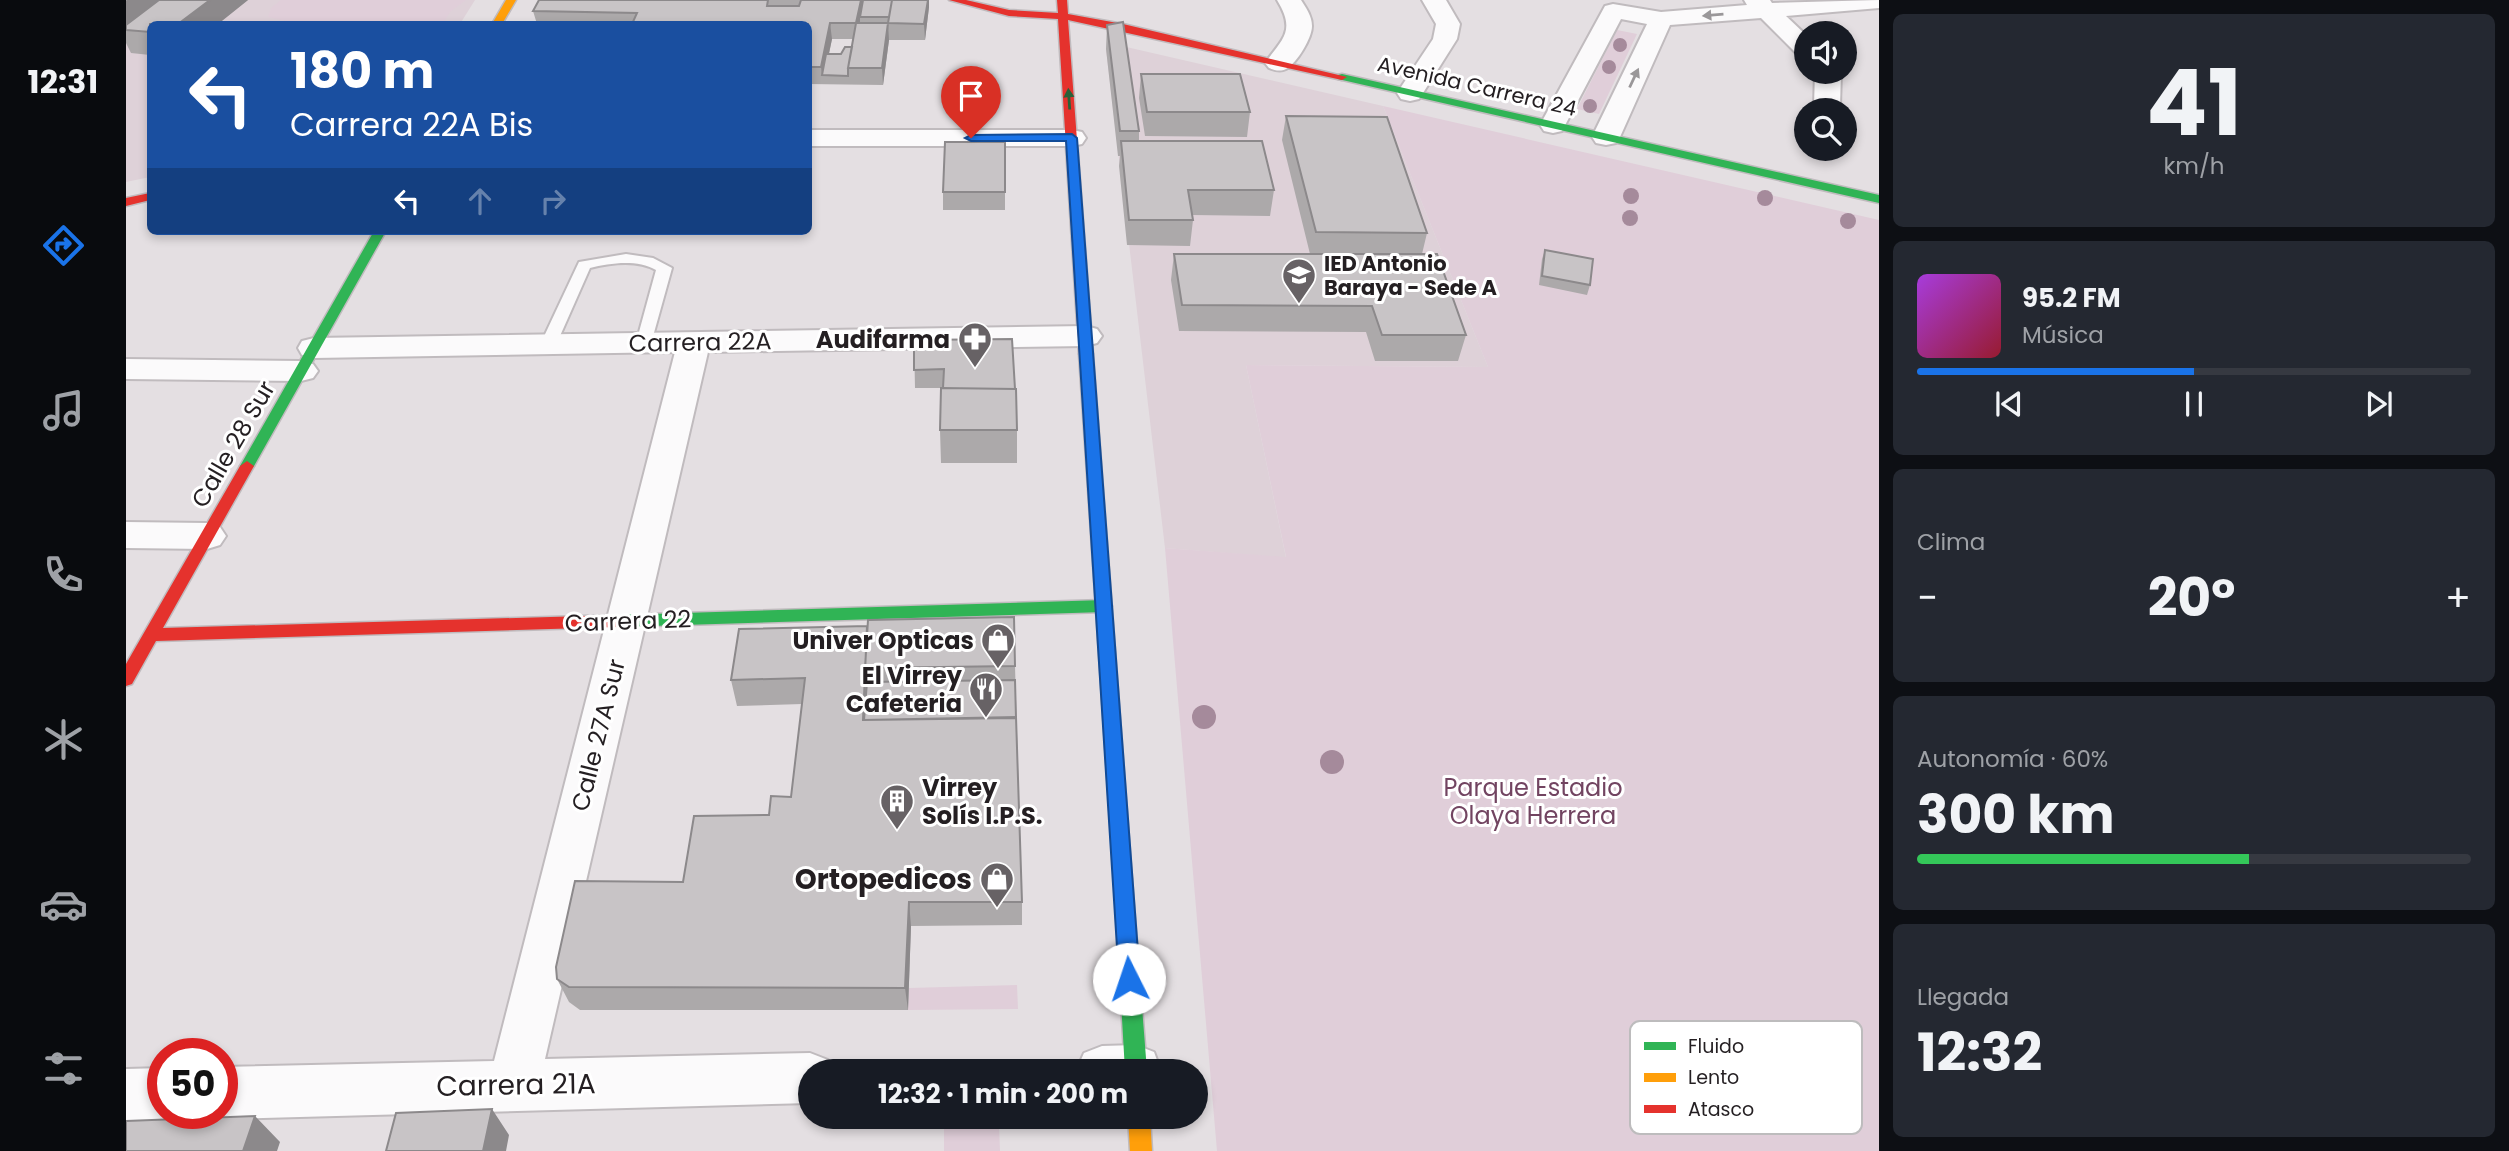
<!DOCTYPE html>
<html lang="es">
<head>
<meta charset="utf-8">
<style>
  :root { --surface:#171b24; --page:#242831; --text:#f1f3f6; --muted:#9ea1a6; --line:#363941; --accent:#1a73e8 }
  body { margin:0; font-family:Poppins,sans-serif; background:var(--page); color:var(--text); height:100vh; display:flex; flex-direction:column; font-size:26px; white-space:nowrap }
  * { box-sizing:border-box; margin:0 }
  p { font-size:23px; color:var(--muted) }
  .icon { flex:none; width:38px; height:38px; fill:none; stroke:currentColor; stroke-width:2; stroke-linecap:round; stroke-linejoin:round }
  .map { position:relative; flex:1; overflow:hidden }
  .side { display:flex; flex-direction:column; gap:14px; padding:14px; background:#0d0f14; width:630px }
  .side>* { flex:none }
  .banner { position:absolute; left:21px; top:21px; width:665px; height:214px; border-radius:10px; box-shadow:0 4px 10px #0003; background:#1a4fa0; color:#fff; overflow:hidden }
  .fabs { position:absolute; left:1668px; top:21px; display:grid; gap:14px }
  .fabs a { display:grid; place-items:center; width:63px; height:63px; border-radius:50%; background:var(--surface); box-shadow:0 4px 10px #0003; font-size:35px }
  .speed { position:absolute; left:21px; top:1038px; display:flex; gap:14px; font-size:35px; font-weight:700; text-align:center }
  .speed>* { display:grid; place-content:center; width:91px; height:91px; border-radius:50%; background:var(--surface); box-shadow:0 4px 10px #0003; line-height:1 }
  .speed .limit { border:10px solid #d22; background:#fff; color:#111 }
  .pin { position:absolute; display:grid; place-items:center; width:60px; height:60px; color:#fff; margin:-72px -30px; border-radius:50% 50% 50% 0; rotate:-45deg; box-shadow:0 0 7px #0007 }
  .pin .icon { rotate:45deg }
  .me { position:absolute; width:77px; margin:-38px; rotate:356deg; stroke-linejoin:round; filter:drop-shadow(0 0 5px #0008) }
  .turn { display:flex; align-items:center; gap:24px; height:147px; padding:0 28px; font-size:32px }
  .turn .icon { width:91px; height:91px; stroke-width:2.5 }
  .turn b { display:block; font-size:49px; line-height:60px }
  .lanes { display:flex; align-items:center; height:66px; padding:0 28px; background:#0003; justify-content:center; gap:35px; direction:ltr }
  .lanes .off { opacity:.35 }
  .big { font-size:52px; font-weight:700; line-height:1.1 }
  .side .card { flex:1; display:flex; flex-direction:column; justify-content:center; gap:10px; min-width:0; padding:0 24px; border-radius:10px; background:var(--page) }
  .side .dial { align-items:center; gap:0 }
  .dial b { font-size:91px; line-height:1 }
  .song { display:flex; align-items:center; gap:21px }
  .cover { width:84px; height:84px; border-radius:10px; background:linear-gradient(135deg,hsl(280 70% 55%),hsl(350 70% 35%)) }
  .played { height:7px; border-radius:4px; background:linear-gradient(90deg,var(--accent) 50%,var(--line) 50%) }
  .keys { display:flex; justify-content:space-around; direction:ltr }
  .heat { display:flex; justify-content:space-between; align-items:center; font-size:38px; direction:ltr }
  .charge { height:10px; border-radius:5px; background:linear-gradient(90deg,#34c759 60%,var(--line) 0) }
  .trip { position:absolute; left:672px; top:1059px; width:410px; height:70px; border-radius:35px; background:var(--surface); box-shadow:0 4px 10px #0003; font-weight:700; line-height:70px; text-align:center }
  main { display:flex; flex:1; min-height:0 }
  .dock { display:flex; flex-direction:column; width:126px; justify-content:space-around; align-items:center; background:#090b0e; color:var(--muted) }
  .dock .icon { width:49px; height:49px }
  .dock .current { color:var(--accent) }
  .dock b { font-size:32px; color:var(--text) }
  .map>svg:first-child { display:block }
</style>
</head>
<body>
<main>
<nav class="dock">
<b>12:31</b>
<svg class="icon current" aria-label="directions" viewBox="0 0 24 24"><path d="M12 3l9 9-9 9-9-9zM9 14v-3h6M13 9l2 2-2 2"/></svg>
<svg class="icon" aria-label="music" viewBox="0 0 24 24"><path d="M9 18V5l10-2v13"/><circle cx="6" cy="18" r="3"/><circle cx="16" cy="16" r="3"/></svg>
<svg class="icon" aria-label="phone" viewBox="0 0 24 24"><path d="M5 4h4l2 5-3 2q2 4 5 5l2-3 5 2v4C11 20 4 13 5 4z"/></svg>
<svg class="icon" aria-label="climate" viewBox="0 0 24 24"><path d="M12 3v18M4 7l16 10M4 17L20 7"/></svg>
<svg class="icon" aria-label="car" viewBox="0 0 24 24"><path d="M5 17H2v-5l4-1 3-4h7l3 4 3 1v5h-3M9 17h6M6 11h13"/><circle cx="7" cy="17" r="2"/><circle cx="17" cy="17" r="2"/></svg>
<svg class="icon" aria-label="filters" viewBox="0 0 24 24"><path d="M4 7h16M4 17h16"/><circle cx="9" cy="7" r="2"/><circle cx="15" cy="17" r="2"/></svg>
</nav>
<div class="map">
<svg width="1753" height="1151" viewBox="0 0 1753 1151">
  <rect width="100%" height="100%" fill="#e4dfe2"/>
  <path fill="#ded1d8" d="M0,0H349L334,24H24V177L0,182Z
    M996,46L1257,106L1362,367L1120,365L1160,558L1039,548L980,49Z"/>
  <path fill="#e0ced9" d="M155,0H340L324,12L317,24H173L142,17L145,8Z
    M1491,30L1511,34L1473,114L1451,109Z
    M1257,106L1753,220V1151H1091L1039,548L1160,557L1120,365L1362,367Z
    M891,985L892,1009L782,1010L783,988Z
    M818,1126H873L874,1151H818Z"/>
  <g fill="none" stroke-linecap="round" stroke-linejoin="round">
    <g stroke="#c0bbbe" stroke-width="4">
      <path id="lane" d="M500,254L527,258L546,268L524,347L518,348L510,343L530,270C511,259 484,263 464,268L430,345L422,350L416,349L414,345L453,262Z"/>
    </g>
    <g stroke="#c0bbbe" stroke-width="4">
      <path id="street" d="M1151,0H1175C1180,8 1186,16 1186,26C1186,38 1171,63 1160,69C1154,72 1148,70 1143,68L1139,63C1157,38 1170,31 1151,0Z
        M1296,0H1320L1334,24L1331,39L1297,93L1293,99L1284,101L1275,99L1271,93L1307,39L1310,24Z
        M1618,0H1644L1646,3L1753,0V8L1660,16L1680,35V56L1671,54L1635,18L1544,25L1494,137L1490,143L1480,145L1470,143L1466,137L1521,24L1495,19L1436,131L1427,133L1418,131L1414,125L1479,6L1487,4L1535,12L1621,5Z
        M1689,72H1715L1714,106L1711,110H1691L1688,106Z
        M682,130H946L956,132L960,138L956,144L946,146H682Z
        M960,326L971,329L976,336L971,343L960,346L582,352L419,1059L684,1053L702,1060L707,1071H684V1103L96,1119L82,1113H96V1067L368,1061L549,352L188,358L176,355L172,348L176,341L188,338Z
        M0,359L175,361L187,364L192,371L187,378L175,381L0,379Z
        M0,522L81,523L94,527L100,536L94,545L81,549L0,548Z
        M1010,1045L1028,1052L1035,1071H950L958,1053L976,1046Z
        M37,1068V1113H53L37,1120L0,1121V1069Z"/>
    </g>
    <g stroke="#c0bbbe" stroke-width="3">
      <path id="fast" d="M1216,74L1753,195V203L1212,79V75Z
        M248,231H260L128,466L121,471L116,469L114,466Z
        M978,600L984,602L986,606L984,610L978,612L493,627L487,625L485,621L487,617L493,615Z
        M997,871L1004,873L1006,879L1021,1071H999L988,879L990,873Z"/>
    </g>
    <g stroke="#c0bbbe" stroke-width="3">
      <path id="slow" d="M380,0H390L376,24H366Z
        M960,350L967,354L1006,879L1004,885L997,887L990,885L988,879L953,354Z
        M1002,1116H1024L1026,1151H1004Z"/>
    </g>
    <g stroke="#c0bbbe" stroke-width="3">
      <path id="jam" d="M823,0H840L883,10L932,13L931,0H941L942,14L997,24L1221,77L1216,80L942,20L967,354L960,358L953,354L932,19L883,16Z
        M24,193V200L0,206V198Z
        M121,461L128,466L37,628L493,615L499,617L501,621L499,625L493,627L30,641L6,684L0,686V664L114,466Z"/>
    </g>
    <use href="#lane" fill="#fbfafb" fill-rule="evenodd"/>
    <use href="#street" fill="#fbfafb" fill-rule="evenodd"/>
    <use href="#fast" fill="#30b455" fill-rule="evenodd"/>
    <use href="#slow" fill="#ff9f0a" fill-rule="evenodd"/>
    <use href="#jam" fill="#e5322d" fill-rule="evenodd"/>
  </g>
  <g fill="#a58a9b">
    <circle cx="1494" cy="45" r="7"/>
    <circle cx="1483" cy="67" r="7"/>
    <circle cx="1464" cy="106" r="7"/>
    <circle cx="1505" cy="196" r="8"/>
    <circle cx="1639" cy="198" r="8"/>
    <circle cx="1504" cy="218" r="8"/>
    <circle cx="1722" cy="221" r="8"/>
    <circle cx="1078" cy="717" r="12"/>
    <circle cx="1206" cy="762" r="12"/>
  </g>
  <path fill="#aca9aa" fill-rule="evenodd" d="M0,0H122L92,24H24V55L5,53L0,43Z
    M413,0H803V7L799,40H763L757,85L682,84V24H411L407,11ZM706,39H727L726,47L715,54H703Z
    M981,25L1013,131V141L1148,190L1144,216L1066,215L1067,220L1064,246L1001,245L993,166L994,156H992L980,49Z
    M1015,74L1124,112L1121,137L1019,136L1013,98Z
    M1160,116L1301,233L1296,254L1340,335L1332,361H1249L1240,332L1053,331L1045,280L1048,254H1184L1156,140Z
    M879,142V210H817V192Z
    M1419,250L1464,285L1461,295L1413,285L1416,259Z
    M788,340L891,430V463H815L814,430L817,388H789Z
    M613,629L889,666L896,902V925L785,926L782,1010H454L443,1002L431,979L643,815L665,797L676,704L611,706L605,680Z"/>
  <path fill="#8c898b" d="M1,0H43L0,30V1Z
    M84,0H122L92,24H52Z
    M735,0H739L734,17V25L730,23Z
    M802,0H803V7L799,40L798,24Z
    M704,23L706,39L698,76L696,75L695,67Z
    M762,23L763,40L757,85L756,68Z
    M783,902L785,926L782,1010L779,988Z
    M366,1109L383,1135L380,1151H357Z
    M129,1116L154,1142L151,1151H117Z"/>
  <path fill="#c8c4c6" stroke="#8c898b" stroke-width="2" d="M33,0H84L52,24H24V32L0,30V25Z
    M413,0H642L641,6H673L675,0H735L730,23H704L695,67H682V24H506L511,13L407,11Z
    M737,0H766L763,17H734Z
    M766,0H802L798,24L762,23Z
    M997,22L1013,131H994L981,25Z
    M730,23H762L756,68H722Z
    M719,47H726L722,68V76L696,75L700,54H715Z
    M1015,74H1114L1124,112H1021Z
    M1160,116L1261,117L1301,233L1190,232Z
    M995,141H1136L1148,190H1062L1067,220H1003Z
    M819,142H879V192H817Z
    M1419,250L1467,259L1464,285L1416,276Z
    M1048,254H1311L1340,335H1256L1246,306L1056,305Z
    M886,339L889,389L817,388L818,369L788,370V340Z
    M815,388L890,389L891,430H814Z
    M888,617L889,666L739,668L742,620Z
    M741,626L737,720L890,717L896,902H783L779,988L443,987L431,979L430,967L449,881L557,882L568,816L643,815L645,796L665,797L679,678L605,680L613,629Z
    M889,680L890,718L738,720L741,682Z
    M366,1109L357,1151H260L270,1113Z
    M129,1116L117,1151H0V1121Z"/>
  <defs><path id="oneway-solid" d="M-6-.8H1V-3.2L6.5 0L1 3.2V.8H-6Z" transform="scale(1.75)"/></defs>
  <g fill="#9a9799">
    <use href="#oneway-solid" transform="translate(1587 15) rotate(175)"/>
    <use href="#oneway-solid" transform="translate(1508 78) rotate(-65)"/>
  </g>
  <use fill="#296239" href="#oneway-solid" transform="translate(943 99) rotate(-94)"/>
  <path fill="#1a73e8" stroke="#114b97" stroke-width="2" d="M946,134L951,138L1014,979L1011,986L1003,989L996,986L993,979L940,141H845L839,138L845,135Z"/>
  <defs>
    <g id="school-pin" transform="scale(1.75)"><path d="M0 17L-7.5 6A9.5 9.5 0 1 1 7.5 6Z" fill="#676265" stroke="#fff"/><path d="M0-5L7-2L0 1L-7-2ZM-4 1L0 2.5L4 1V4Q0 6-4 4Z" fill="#fff"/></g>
    <g id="pharmacy-pin" transform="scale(1.75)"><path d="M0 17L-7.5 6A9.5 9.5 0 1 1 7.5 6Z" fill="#676265" stroke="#fff"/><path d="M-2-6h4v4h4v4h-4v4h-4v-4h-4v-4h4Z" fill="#fff"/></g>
    <g id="shop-pin" transform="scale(1.75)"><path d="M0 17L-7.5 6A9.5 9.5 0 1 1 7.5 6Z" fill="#676265" stroke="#fff"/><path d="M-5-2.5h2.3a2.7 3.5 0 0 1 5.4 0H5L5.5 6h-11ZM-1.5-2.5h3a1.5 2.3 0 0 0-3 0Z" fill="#fff"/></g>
    <g id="restaurant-pin" transform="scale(1.75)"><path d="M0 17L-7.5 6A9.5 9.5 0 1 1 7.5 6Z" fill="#676265" stroke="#fff"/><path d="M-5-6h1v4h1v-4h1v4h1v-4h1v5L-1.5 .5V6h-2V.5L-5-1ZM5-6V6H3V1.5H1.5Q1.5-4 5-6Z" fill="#fff"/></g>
    <g id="building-pin" transform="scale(1.75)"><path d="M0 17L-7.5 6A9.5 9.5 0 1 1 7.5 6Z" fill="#676265" stroke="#fff"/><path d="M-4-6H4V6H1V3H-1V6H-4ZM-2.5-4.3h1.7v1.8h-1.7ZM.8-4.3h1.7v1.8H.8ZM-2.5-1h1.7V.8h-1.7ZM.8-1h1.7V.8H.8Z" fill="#fff"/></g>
  </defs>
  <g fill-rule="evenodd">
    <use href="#school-pin" x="1173" y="275"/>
    <use href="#pharmacy-pin" x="849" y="339"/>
    <use href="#shop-pin" x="872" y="640"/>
    <use href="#restaurant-pin" x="860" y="689"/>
    <use href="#building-pin" x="771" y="801"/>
    <use href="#shop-pin" x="871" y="879"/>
  </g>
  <g text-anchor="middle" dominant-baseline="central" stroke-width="6" stroke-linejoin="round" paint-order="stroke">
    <g font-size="21" fill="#241f22" stroke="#fff">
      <text transform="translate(1351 86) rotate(13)">Avenida Carrera 24</text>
    </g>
    <g font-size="21" font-weight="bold" fill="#241f22" stroke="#fff" text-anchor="start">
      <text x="1198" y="263">IED Antonio<tspan x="1198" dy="24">Baraya - Sede A</tspan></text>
    </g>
    <g font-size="24" font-weight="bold" fill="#241f22" stroke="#fff" text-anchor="end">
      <text x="824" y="339">Audifarma</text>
      <text x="848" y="640">Univer Opticas</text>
      <text x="836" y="675">El Virrey<tspan x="836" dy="28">Cafeteria</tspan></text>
      <text x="796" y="787" text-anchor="start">Virrey<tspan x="796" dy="28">Solís I.P.S.</tspan></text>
    </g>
    <g font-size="24" fill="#241f22" stroke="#fff">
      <text transform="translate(574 342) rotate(-1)">Carrera 22A</text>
      <text transform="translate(107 444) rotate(-60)">Calle 28 Sur</text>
      <text transform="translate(502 621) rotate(-2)">Carrera 22</text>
      <text transform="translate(472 735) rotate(-76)">Calle 27A Sur</text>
    </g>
    <g font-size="24" fill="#724461" stroke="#fff">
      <text x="1407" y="787">Parque Estadio<tspan x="1407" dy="28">Olaya Herrera</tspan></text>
    </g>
    <g font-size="28" font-weight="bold" fill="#241f22" stroke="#fff" text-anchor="end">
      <text x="846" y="879">Ortopedicos</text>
    </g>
    <g font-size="28" fill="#241f22" stroke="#fff">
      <text transform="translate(390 1085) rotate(-1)">Carrera 21A</text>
    </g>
  </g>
  <rect x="1504" y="1021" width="232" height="113" rx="10" fill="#fff" stroke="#bdbcbd" stroke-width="2"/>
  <rect x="1518" y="1042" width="32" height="8" fill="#30b455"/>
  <rect x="1518" y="1073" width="32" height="9" fill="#ff9f0a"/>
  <rect x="1518" y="1105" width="32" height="8" fill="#e5322d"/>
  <g font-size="19" fill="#241f22">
    <text x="1562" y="1053">Fluido</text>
    <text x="1562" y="1084">Lento</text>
    <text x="1562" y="1116">Atasco</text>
  </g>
</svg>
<div class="fabs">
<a><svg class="icon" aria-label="sound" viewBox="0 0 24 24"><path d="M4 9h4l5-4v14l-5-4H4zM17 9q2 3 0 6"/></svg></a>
<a><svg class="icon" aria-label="search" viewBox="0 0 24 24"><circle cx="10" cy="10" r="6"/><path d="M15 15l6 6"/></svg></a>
</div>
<div class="speed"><div class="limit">50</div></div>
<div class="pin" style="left:845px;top:138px;background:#d93025"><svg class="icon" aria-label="arrive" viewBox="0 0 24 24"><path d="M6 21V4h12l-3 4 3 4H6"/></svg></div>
<svg class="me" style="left:1003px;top:979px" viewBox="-20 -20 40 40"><circle r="19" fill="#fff"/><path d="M0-13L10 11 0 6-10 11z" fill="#1a73e8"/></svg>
<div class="trip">12:32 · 1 min · 200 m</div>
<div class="banner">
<div class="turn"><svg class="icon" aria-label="left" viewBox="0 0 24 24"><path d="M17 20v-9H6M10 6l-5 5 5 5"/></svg><div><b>180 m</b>Carrera 22A Bis</div></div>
<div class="lanes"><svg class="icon" aria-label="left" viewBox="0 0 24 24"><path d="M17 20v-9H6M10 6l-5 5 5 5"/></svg><svg class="icon off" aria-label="ahead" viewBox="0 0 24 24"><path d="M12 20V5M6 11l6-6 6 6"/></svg><svg class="icon off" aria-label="right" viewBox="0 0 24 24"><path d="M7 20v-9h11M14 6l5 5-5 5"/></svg></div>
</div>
</div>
<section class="side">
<div class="card dial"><b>41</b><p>km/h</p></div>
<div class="card">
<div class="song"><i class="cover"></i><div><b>95.2 FM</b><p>Música</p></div></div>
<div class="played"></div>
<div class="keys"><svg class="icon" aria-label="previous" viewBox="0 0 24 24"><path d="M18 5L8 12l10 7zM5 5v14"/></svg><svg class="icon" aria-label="pause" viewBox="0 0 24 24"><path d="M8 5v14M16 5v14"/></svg><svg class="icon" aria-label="next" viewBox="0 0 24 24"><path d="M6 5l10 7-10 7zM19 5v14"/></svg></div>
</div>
<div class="card"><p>Clima</p>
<div class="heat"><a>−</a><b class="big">20°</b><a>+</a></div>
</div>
<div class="card"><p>Autonomía · 60%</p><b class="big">300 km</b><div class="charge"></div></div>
<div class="card"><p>Llegada</p><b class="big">12:32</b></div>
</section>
</main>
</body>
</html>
